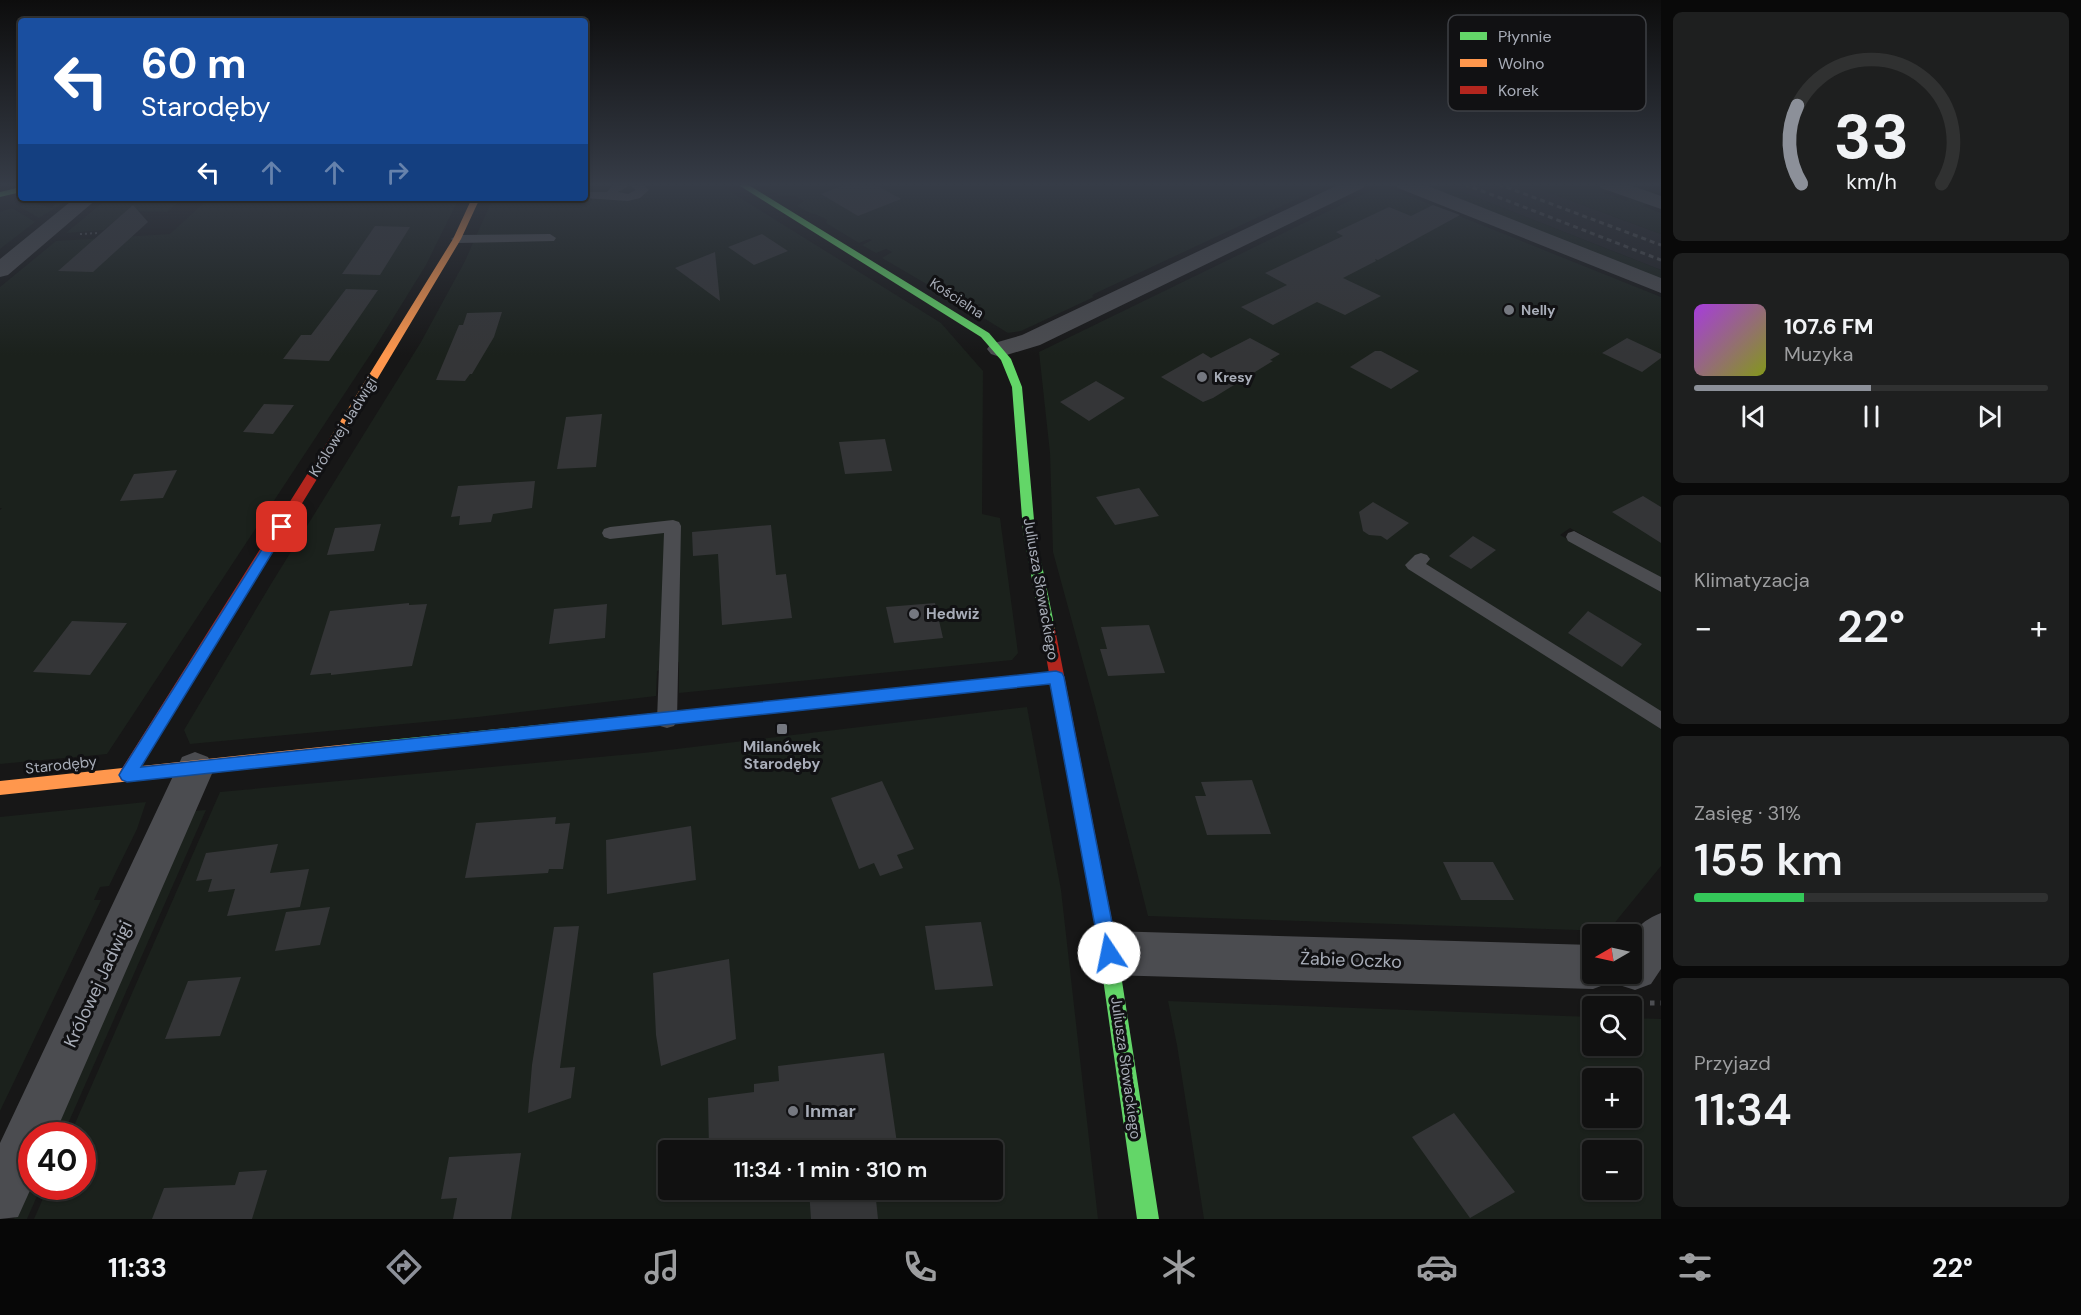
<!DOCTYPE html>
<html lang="pl">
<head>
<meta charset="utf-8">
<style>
  :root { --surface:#111; --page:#1e1f1f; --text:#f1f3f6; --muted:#9c9d9f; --line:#303131; --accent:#8c9099 }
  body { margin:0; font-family:"DM Sans",sans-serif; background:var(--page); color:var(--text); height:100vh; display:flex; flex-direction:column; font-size:22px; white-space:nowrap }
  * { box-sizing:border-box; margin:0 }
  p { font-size:20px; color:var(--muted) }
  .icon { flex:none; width:33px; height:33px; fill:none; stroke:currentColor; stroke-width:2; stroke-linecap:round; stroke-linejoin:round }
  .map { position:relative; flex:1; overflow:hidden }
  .side { display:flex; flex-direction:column; gap:12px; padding:12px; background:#090909; width:420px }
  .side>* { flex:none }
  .guide { position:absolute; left:18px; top:18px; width:570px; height:183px; border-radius:6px; box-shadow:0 2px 4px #0004,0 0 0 2px var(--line); background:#1a4fa0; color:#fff; overflow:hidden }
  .needle { width:39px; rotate:261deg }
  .tools { position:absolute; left:1582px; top:924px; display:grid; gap:12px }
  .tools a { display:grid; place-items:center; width:60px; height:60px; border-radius:6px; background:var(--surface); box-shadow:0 2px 4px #0004,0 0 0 2px var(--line); font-size:30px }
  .speed { position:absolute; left:18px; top:1122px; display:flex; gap:12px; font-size:30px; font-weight:700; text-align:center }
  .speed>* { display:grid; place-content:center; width:78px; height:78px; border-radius:50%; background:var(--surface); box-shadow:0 2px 4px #0004,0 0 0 2px var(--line); line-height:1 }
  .speed .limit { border:9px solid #d22; background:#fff; color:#111 }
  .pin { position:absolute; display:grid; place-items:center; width:51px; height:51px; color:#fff; margin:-26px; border-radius:12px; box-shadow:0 3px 9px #0006 }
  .me { position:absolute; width:66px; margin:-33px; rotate:349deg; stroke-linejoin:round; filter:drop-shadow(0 0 4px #0008) }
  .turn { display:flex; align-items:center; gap:21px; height:126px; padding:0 24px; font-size:27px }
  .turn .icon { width:78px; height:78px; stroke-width:2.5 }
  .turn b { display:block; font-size:42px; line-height:51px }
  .lanes { display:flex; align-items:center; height:57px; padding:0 24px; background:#0003; justify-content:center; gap:30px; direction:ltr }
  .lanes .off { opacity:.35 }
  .big { font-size:45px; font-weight:600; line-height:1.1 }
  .side .widget { flex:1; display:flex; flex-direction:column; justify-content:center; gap:9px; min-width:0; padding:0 21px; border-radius:9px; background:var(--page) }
  .side .dial { align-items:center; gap:0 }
  .dial svg { height:156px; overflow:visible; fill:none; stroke:var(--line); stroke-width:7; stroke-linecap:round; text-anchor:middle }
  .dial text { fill:var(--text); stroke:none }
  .song { display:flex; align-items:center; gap:18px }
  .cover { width:72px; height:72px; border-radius:9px; background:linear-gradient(135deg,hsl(280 70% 55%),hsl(70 70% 35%)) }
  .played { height:6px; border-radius:3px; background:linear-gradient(90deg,var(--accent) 50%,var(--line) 50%) }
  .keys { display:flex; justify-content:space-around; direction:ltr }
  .heat { display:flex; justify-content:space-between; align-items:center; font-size:33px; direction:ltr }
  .charge { height:9px; border-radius:4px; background:linear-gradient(90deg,#34c759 31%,var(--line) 0) }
  .trip { position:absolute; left:658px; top:1140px; width:345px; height:60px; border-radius:6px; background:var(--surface); box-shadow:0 2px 4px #0004,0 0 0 2px var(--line); font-weight:600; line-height:60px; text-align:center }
  .dock { display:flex; height:96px; justify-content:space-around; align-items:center; background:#070707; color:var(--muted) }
  .dock .icon { width:42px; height:42px }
  .dock .current { color:var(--accent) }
  .dock b { font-size:27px; color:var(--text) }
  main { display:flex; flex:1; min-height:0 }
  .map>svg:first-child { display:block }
</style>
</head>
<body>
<main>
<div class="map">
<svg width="1661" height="1219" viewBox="0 0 1661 1219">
  <rect width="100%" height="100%" fill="#171717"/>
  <path fill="#212124" d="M1442,184H1526L1661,234V270Z"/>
  <path fill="#1b211c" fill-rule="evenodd" d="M585,184H718L941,323L983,371L982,514L1000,518L1018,653L1012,660L679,693V662L657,671L656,696L478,717L190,744L184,730L271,584L421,342L465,261L493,198H585Z
    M761,184H1329L1094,294L1092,296L1094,297L1021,331L1008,333L972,311L981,305L979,304L969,309L938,290L946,284L940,281L930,286L882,258L892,252L886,249L876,253L862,245L872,240L869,239L859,243L826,223L827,220C818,214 807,213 797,206L804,201L794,195L781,196Z
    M1414,184H1442L1661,270V281Z
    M1526,184H1596L1609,189L1604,193L1626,201L1632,197L1648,203L1643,206L1661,213V234Z
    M1382,185L1661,297V578L1570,528L1560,535L1661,592V866L1608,931L1148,916L1095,706L1053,552L1050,453L1039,352Z
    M41,198L37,204L52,208L58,200L65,202L39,218L19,206Z
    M108,198H183L167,212L127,211L104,230L66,233Z
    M209,198H459L426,265L374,349L107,754L0,764V510L2,508H0V287L56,241L170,234Z
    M12,208L35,222L0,249V212Z
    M1027,707L1061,890L1098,1219H34L48,1187L82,1186V1136L70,1135L220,792L643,753ZM669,1150H993V1190H669Z
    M146,802L137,829L109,886L100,887L94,900H101L0,1111V817Z
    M206,810L63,1135L50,1136L193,811Z
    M1168,1001L1593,1017V1046H1632V1018L1661,1019V1219H1204L1177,1045ZM1593,1078H1632V1118H1593ZM1593,1150H1632V1190H1593Z
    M31,1179L32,1186L41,1187L27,1219H14Z"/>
  <path fill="#343537" d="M847,184H874L901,199L858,216L821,194Z
    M133,205L148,222L93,272L58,271Z
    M1433,205L1460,215L1378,260L1375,259L1376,261L1343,278L1381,296L1345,315L1317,302L1273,325L1241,307L1287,285L1265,273L1343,236L1336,232L1389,207L1411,216Z
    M375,226L410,227L380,275L342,274Z
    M762,234L788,251L754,265L728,247Z
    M715,252L720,301L675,268Z
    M346,289L378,290L329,361L283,359L301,335H311Z
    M502,312L494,337L472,374H470L465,381L436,380L459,325H463L467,313Z
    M1250,338L1280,354L1270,360L1273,361L1213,398L1203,402L1161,377L1203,353L1211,358Z
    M1627,338L1661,354V358L1642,372L1602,353Z
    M1375,351H1381L1419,371L1391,389L1350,367Z
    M1096,381L1125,398L1089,421L1060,402Z
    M264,404L294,405L273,434L243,432Z
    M602,414L596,467L557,469L566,417Z
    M885,439L892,471L845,474L839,442Z
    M177,470L163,498L120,501L134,474Z
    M535,481L532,508L493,514L491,522L459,525L460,516L451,517L458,486Z
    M1139,488L1159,516L1115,525L1096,497Z
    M1643,496L1661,507V543L1612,512Z
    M1373,502L1409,523L1387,540L1381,536L1369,535L1363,531L1359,512Z
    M381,524L374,551L327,555L335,528Z
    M771,525L776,575L786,574L792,618L722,625L718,554L693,556L692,532Z
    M1473,536L1496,550L1471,569L1449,556Z
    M409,603V605L427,604L412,666L331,675V673L310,675L330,611Z
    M935,603L943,638L894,643L886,607Z
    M607,604L605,638L549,644L554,609Z
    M1588,611L1642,644L1622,667L1568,633Z
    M72,621L127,623L90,675L33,672Z
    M1149,625L1165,673L1108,676L1100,649H1107L1101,627Z
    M1252,780L1271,834L1207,835L1195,796H1206L1201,782Z
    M882,781L914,849L897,855L903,868L880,876L874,863L859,869L831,798Z
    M556,817L555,824L570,823L563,869H549L548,873L465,878L476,823Z
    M691,826L696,880L607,894L606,840Z
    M278,844L270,873L309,869L300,907L227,916L235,889L208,892L212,879L196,881L206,853Z
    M1443,862H1493L1514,900H1461Z
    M330,907L320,945L275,951L286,912Z
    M981,922L993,986L935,990L925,926Z
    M579,926L560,1068L575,1067L571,1098L528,1113L532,1065L554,927Z
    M729,959L736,1039L661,1066L656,1035L653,973Z
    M241,977L220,1036L165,1039L188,981Z
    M884,1053L898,1150H805V1140L709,1150L708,1098L754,1092V1084L779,1081L778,1066Z
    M1454,1113L1515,1192L1470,1218L1412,1137Z
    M521,1153L511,1219H453L457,1198L441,1199L449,1157Z
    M267,1170L252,1219H152L164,1188L235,1185L239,1172Z
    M809,1190H875L878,1219H811Z"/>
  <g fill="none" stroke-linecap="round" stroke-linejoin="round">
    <path stroke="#4d4e52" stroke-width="2" stroke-dasharray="2 3" stroke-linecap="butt" d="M80,234L99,233"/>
    <path stroke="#4d4e52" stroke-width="5" stroke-dasharray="4.5 6" stroke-linecap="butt" d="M1650,1003H1661"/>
    <path fill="#4b4c50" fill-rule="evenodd" d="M614,184H642L649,190L640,198L628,201L584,198L585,192H607ZM630,185L636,190L628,194L618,192Z
      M57,198H80L89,202L83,205L59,200Z
      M511,198H529L523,201L513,200Z
      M550,234L556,238L554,241L457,243L451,239L457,235Z
      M673,520L679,522L681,526L677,720L674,726L667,728L660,726L657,720L664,533L610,539L604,537L602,533L604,529L610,527Z
      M1574,531L1661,577V592L1568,541L1566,537L1568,533Z
      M1421,553L1427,555L1430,559L1426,564L1661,711V729L1408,569L1405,565L1415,555Z"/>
    <path fill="#4b4c50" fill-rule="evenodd" d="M1340,184H1366L1363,188L1040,345L1000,357L991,354L987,349L991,344L1022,335Z
      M1395,184H1423L1661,278V293L1398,188Z
      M1598,184H1627L1661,196V209L1601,188Z
      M75,198H98L8,275L0,277V259Z
      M195,752L208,757L214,769L54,1136H32V1186L18,1217L0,1219V1143L182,757Z
      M1661,913V969L1651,984L1635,990L1616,984L1612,974H1632C1632,942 1628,926 1661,913Z
      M1109,931L1593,945V974H1612L1609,983L1593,989L1109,975L1094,968L1087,953L1094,938Z"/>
    <path fill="#63d668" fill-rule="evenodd" d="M737,184H747L989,333L1011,359L1022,387L1035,531L1055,629L1053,633H1043L1041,629L1023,531L1012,387L1001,360L981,337Z
      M21,187V192L0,197V192Z
      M735,705L740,707L742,711L740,715L735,717L349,758L344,756L341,751L344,746L349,744Z
      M1106,927L1112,930L1115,936L1159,1219H1137L1097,936L1100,930Z"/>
    <path fill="#ff974d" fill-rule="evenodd" d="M472,198H480L461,239L342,438L340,441H332L330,438L453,239Z
      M1056,671L1061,673L1063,677L1061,681L1056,683L735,717L730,715L728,711L730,707L735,705Z
      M349,744L354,746L357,751L354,756L349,758L0,795V781Z"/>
    <path fill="#b3261e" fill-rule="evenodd" d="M336,434L342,438L133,780L127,782L121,780L119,775L121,770L330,438Z
      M1048,624L1053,625L1055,629L1115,936L1112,942L1106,945L1100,942L1097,936L1041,629L1043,625Z"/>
    <path stroke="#4b4c4f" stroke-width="3" stroke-dasharray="5 4" stroke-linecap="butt" d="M1464,184L1661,260
      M1498,184L1661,245"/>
  </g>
  <linearGradient id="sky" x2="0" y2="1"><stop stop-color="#0d0d0d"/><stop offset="0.52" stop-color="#363c47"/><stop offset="1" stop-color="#363c47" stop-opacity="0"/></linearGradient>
  <rect width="1661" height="355" fill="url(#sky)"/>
  <path fill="#1a73e8" stroke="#114b97" stroke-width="1.5" d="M282,522L288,527L141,767L1056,671L1062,673L1064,677L1118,953L1115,960L1109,962L1103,960L1100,953L1050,684L127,782L122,780L119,775L122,770L278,524Z"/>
  <g fill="#757880" stroke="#111113" stroke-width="2">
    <circle cx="1509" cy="310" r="6"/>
    <circle cx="1202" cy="377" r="6"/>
    <circle cx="914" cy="614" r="6"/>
    <rect x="776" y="723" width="12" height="12" rx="3"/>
    <circle cx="793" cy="1111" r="6"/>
  </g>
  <g text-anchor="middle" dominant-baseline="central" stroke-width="6" stroke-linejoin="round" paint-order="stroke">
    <g font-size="14" fill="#a8adb8" stroke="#111113">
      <text transform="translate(957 298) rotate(33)">Kościelna</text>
    </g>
    <g font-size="14" font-weight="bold" fill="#a8adb8" stroke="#111113" text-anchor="start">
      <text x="1521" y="310">Nelly</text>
      <text x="1214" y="377">Kresy</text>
    </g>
    <g font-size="15" fill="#a8adb8" stroke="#111113">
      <text transform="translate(343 427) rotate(-58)">Królowej Jadwigi</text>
      <text transform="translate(1041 589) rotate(80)">Juliusza Słowackiego</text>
      <text transform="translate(61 765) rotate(-6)">Starodęby</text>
      <text transform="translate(1126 1068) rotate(82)">Juliusza Słowackiego</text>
    </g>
    <g font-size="15" font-weight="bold" fill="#a8adb8" stroke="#111113" text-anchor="start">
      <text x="926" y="614">Hedwiż</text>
      <text x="782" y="747" text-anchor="middle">Milanówek<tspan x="782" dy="17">Starodęby</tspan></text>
    </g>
    <g font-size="18" fill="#a8adb8" stroke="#111113">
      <text transform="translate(1351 960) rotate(2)">Żabie Oczko</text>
      <text transform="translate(98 984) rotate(-65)">Królowej Jadwigi</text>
    </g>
    <g font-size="18" font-weight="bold" fill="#a8adb8" stroke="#111113" text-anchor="start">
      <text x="805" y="1111">Inmar</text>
    </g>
  </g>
  <rect x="1448" y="15" width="198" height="96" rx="9" fill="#111113" stroke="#3e4045" stroke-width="1.5"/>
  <rect x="1460" y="32" width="27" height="8" fill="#63d668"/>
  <rect x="1460" y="59" width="27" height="8" fill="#ff974d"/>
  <rect x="1460" y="86" width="27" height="8" fill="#b3261e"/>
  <g font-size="16" fill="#a8adb8">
    <text x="1498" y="42">Płynnie</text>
    <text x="1498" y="69">Wolno</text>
    <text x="1498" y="96">Korek</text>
  </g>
</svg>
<div class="tools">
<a><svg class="needle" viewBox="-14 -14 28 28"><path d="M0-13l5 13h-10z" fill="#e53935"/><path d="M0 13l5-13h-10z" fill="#9c9d9f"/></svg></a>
<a><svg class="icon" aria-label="search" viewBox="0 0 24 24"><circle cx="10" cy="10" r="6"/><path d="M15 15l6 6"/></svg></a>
<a>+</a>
<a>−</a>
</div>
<div class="speed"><div class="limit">40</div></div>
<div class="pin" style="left:282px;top:527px;background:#d93025"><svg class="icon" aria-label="arrive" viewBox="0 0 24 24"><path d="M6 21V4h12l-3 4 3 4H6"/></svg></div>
<svg class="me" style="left:1109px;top:953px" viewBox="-20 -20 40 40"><circle r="19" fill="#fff"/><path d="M0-13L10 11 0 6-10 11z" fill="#1a73e8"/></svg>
<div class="trip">11:34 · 1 min · 310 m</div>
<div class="guide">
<div class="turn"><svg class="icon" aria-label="left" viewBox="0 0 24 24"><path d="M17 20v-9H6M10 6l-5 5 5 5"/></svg><div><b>60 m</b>Starodęby</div></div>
<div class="lanes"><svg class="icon" aria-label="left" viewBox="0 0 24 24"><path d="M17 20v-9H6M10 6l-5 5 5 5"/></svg><svg class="icon off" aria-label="ahead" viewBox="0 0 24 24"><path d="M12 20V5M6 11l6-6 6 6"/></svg><svg class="icon off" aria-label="ahead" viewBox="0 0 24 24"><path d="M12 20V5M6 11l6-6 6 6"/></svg><svg class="icon off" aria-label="right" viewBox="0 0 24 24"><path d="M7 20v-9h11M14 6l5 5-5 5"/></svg></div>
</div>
</div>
<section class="side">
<div class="widget dial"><svg viewBox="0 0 100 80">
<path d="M14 69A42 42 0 1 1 86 69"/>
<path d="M14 69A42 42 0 0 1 12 29" stroke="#8c9099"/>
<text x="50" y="56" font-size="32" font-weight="700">33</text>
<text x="50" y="72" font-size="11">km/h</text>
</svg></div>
<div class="widget">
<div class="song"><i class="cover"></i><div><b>107.6 FM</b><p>Muzyka</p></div></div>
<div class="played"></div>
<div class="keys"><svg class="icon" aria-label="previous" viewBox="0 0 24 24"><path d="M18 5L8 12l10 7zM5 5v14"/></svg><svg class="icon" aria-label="pause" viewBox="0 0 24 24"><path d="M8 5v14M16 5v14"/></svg><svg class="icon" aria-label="next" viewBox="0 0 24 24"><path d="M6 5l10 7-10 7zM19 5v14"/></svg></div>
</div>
<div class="widget"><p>Klimatyzacja</p>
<div class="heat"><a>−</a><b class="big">22°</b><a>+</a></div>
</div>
<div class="widget"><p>Zasięg · 31%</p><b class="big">155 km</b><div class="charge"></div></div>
<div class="widget"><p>Przyjazd</p><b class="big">11:34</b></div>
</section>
</main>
<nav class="dock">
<b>11:33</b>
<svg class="icon current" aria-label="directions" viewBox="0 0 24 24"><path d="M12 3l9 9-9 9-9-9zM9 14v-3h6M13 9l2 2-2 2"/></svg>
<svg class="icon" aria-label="music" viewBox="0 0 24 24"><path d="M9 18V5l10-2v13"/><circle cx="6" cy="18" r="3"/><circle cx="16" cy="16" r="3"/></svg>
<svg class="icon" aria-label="phone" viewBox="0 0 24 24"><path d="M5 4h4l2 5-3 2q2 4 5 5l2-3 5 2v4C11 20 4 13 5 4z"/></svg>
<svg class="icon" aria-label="climate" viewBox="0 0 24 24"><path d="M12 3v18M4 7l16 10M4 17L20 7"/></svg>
<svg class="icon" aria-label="car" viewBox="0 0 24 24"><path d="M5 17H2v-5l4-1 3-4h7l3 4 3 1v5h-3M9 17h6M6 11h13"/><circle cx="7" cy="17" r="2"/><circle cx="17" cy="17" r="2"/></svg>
<svg class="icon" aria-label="filters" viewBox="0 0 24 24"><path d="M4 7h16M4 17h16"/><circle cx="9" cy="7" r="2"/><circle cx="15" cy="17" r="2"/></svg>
<b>22°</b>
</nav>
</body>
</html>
